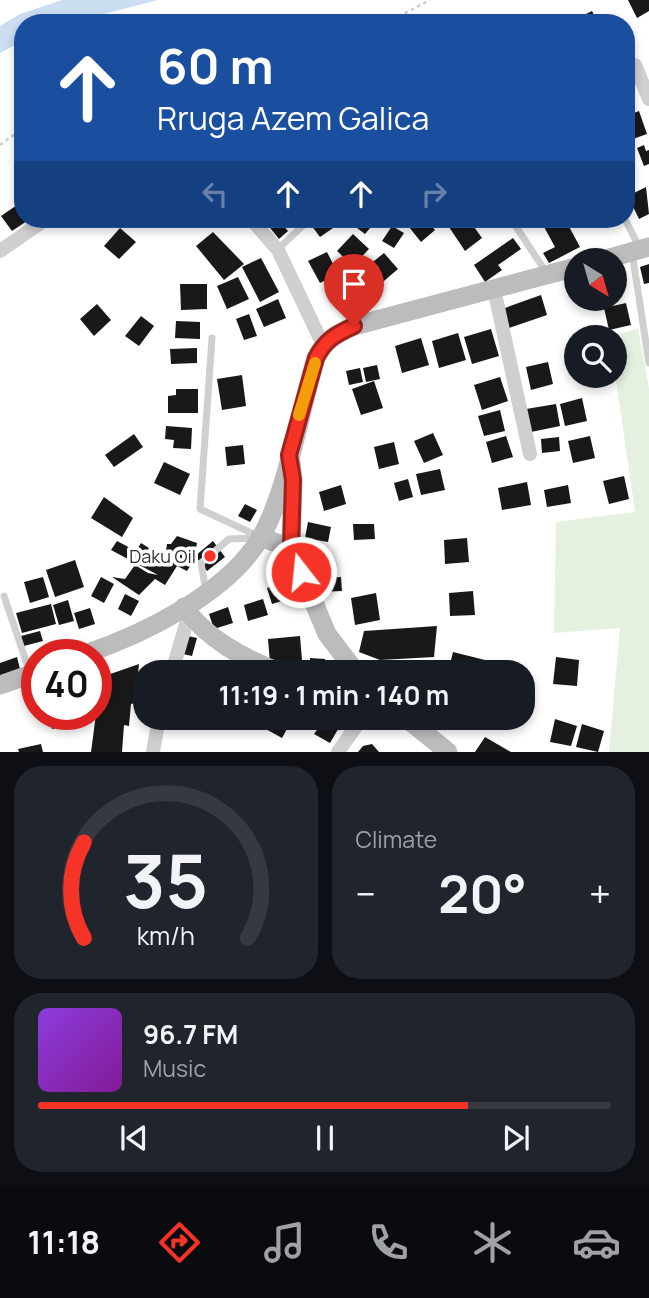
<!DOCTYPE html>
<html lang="en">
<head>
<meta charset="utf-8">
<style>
  :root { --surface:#171b24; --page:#20242c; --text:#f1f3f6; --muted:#9ea1a6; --line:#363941; --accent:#f63327 }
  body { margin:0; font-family:Manrope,sans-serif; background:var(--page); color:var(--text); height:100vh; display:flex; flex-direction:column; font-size:26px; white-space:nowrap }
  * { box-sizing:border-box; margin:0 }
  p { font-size:23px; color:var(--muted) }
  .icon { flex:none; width:38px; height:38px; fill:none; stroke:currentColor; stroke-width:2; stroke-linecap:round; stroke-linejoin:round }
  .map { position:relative; height:752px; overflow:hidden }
  .drawer { display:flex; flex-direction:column; gap:14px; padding:14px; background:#0d0f14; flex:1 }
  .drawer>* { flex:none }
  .guide { position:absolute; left:14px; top:14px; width:621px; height:214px; border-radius:28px; box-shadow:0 4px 10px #0003; background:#1a4fa0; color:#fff; overflow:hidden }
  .needle { width:46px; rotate:143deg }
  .buttons { position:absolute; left:564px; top:248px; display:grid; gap:14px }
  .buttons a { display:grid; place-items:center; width:63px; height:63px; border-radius:50%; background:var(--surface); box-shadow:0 4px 10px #0003; font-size:35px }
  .speed { position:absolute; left:21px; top:639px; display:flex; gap:14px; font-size:35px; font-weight:700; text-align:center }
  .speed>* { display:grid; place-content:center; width:91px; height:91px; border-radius:50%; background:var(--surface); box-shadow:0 4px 10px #0003; line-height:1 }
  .speed .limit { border:10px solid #d22; background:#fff; color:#111 }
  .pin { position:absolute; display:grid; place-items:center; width:60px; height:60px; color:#fff; margin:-72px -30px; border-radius:50% 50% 50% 0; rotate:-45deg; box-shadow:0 0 7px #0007 }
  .pin .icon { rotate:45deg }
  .me { position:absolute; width:77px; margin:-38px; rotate:344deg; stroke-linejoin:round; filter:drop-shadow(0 0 5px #0008) }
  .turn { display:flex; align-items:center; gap:24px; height:147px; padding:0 28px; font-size:32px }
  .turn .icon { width:91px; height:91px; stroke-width:2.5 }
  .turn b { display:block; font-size:49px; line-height:60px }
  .lanes { display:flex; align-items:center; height:66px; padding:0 28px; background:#0003; justify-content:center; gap:35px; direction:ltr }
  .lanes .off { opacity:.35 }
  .big { font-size:52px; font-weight:700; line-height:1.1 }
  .drawer .widget { flex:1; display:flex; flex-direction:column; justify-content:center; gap:10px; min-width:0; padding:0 24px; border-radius:28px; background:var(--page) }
  .drawer .dial { align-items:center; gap:0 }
  .dial svg { height:182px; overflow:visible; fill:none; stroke:var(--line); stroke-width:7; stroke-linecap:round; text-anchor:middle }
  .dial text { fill:var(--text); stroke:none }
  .song { display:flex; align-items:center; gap:21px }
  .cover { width:84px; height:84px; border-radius:10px; background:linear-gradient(135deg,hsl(270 70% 55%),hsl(290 70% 35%)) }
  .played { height:7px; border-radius:4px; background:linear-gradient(90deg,var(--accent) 75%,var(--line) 75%) }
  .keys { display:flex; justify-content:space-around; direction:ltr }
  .heat { display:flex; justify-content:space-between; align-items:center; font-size:38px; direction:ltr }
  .drawer .tiles { flex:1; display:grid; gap:14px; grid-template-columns:1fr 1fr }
  .widget:last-child { grid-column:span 2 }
  .trip { position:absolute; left:133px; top:660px; width:402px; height:70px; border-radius:28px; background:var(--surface); box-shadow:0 4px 10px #0003; font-weight:700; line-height:70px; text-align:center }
  .tabs { display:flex; height:112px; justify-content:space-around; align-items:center; background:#090b0e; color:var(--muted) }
  .tabs .icon { width:49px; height:49px }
  .tabs .selected { color:var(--accent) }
  .tabs b { font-size:32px; color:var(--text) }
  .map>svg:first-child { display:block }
</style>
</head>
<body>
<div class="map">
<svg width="649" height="752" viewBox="0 0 649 752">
  <rect width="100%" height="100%" fill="#fff"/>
  <path fill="#e6f0e0" d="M638,328L649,389V752H609L620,628L554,633L556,522L635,512L614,366V338L610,337Z"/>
  <path fill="#cbddf1" d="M62,0H158L69,23H23V41L0,53V26L20,14Z"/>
  <path fill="#191919" d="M628,0H649V11L637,18Z
    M592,11L598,23H576L574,20Z
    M639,111L647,134L630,140L626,116Z
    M644,145L646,151L649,150V164L644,166L637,148Z
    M626,158L635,182L626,185Z
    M646,187L649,214L639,219L628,196Z
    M23,201V219H30L12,231L1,216Z
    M273,219H278L288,231L279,239L267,224Z
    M311,219H331L336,226L320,237L308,221Z
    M359,219H373L376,221L365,234L353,225Z
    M409,219H426L435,230L421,242L405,222Z
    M461,219H479L472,224L482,238L465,251L449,227Z
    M554,219H565L580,247L549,263L543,253L555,247L543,225Z
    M392,226L404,233L394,248L382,241Z
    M120,228L136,242L119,259L104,246Z
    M213,232L244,264L224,280L196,246Z
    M353,234L369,249L353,266L337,251Z
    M513,238L521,249L498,265L502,270L485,282L474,265Z
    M327,252L338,274L320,283L308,261Z
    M384,253L398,269L378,286L364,269Z
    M261,258L279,292L260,302L242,267Z
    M649,264V283L644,284L640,267Z
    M238,277L249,299L227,309L217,286Z
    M335,283L345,293L340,298L330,289Z
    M357,283L369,294L358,306L346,294Z
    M180,284H207V309L181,310Z
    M541,295L547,315L509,328L502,309Z
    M278,299L286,318L264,327L256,309Z
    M626,303L631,325L609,330L604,308Z
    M97,304L111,320L94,336L80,319Z
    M249,314L257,336L244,340L236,319Z
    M141,316L154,326L139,346L125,336Z
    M176,321L200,322V339L175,338Z
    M491,329L499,356L472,364L464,337Z
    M458,333L466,360L439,368L432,341Z
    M421,338L429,365L402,373L395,346Z
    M197,348V363L171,364L170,349Z
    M548,362L553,384L531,390L526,367Z
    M377,365L380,379L366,382L363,368Z
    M360,368L363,382L349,385L346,371Z
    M242,375L246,406L222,410L217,379Z
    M500,377L508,401L482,410L474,385Z
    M374,381L383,408L361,415L352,389Z
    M176,389H198V413H168V396L176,395Z
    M582,398L587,421L565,426L560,404Z
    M556,404L560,426L531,432L526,409Z
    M500,410L505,431L484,436L478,416Z
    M166,426L192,428L191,449L173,448L174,440L165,439Z
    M433,433L443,455L424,463L414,441Z
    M134,434L143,447L114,467L105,455Z
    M506,436L513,457L492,463L486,442Z
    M590,436L595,458L573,463L568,441Z
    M559,437L560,451L542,453L541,439Z
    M394,442L399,464L379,469L374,447Z
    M243,445L245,464L227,466L225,447Z
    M164,462L190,474L180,495L154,483Z
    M440,469L445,490L421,495L416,474Z
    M624,476L629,499L609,504L603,481Z
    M408,479L413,497L399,501L394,483Z
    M527,482L531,505L502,510L498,488Z
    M341,485L346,504L324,511L319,492Z
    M568,485L571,503L547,507L544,490Z
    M104,497L133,518L122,537L91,518Z
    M245,504L257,510L250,522L238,516Z
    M308,522L331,527L328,542L305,538Z
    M353,524H374L375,539L354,540Z
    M177,536L197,543L194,560L187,571L177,566L165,585L155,579L139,595L112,577L125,579L135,565L148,573L158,575L111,550L117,541L136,551L141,543L149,548L144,556L150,559L155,551L165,558L167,544H171Z
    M467,538L469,562L445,564L444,540Z
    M213,541L225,557L207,571L195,556Z
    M75,560L84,587L55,597L46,570Z
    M43,577L49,597L30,603L24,582Z
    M101,577L114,584L104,603L91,596Z
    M341,577L342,591L319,592V578Z
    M287,582L291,598L272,604L267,588Z
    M473,591L475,615L450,616L449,593Z
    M376,593L380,620L355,625L351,598Z
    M125,594L139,601L131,616L118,609Z
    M263,599L268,615L248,621L244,605Z
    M68,600L74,621L59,625L53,605Z
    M51,604L56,624L22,633L16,613Z
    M228,607L233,623L214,629L209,614Z
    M90,608L95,624L79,629L74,613Z
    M437,626L434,657L380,660L359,652L364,631Z
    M40,631L43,641L24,646L21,636Z
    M188,636L197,638L192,656L183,654Z
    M300,636L302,660L270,663L268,639Z
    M453,652L485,660L481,672H448Z
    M17,657L20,669L0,676V663Z
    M556,657L579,660L577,686L553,684Z
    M310,658L325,659V672H310Z
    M139,664L135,703L131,704L129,726L124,725L122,752H91L96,714V679Z
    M48,714H72L74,724L52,729Z
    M237,718H259L248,730Z
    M270,718H293L282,738L264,728Z
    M325,718L344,719L330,743L314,734Z
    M555,719L577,726L571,746L550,742Z
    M582,724L604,731L598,752L576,747Z
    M485,737L511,752H475Z
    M41,744L43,752H19L18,749Z
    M372,744L379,752H358L363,746Z"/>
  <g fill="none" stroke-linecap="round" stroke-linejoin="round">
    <path stroke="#cfcfcf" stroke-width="2.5" stroke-dasharray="3.5 3.5" stroke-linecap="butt" d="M386,23L430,0
      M0,145L23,128"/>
    <path stroke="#cfcfcf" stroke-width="7" d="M511,219L546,272
      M625,219L640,249
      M278,249L310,219
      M632,252L649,363
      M212,338L200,509L260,537
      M206,591L201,563L229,539L256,538
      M4,596L30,673"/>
    <path stroke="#cfcfcf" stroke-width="14" d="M635,65L649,99
      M251,219L278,250L323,345
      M0,251L46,219
      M494,289L530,454
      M172,672L189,614
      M153,752L159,718
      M338,752L362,718"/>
    <path stroke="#bcbcbc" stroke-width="19" d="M599,261L649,247
      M291,462L293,480L291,548
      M260,537L291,548L327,634L356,672
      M184,607C208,640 243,658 279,672
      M85,654C144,634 228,593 261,537C287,492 300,410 316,358C325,340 336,334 354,326L576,267
      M0,685L37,672
      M406,718L448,752"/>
  </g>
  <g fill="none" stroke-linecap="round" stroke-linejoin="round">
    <g stroke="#a02119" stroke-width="18">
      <path id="route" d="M301,572L291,548L293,480L289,455L316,358C325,340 336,334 354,326"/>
    </g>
    <use href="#route" stroke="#f63327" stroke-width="12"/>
    <path stroke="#f59e0b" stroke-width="12" d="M299,415L315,363"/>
  </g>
  <circle fill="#f63327" stroke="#fff" stroke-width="2.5" cx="210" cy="556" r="7"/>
  <g text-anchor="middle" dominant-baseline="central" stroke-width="7" stroke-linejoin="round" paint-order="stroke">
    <g font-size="18" fill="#323232" stroke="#fff" text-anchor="end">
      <text x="196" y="556">Daku Oil</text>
    </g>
  </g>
</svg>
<div class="buttons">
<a><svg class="needle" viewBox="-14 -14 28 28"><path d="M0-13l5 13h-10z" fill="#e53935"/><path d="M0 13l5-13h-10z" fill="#9ea1a6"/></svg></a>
<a><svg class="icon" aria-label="search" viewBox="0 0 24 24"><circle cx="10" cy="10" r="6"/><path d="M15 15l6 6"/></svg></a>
</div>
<div class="speed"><div class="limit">40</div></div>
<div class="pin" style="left:354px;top:326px;background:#d93025"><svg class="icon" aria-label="arrive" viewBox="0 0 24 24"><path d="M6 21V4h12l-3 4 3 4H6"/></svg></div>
<svg class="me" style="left:301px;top:572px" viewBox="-20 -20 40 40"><circle r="17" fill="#f63327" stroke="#fff" stroke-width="3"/><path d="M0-11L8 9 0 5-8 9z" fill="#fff"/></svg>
<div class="trip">11:19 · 1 min · 140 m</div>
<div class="guide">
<div class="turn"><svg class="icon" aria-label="ahead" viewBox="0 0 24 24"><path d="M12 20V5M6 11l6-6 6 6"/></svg><div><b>60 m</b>Rruga Azem Galica</div></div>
<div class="lanes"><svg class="icon off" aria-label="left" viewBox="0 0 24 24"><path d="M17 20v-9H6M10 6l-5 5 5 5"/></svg><svg class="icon" aria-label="ahead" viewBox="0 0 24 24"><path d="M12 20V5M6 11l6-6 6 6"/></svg><svg class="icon" aria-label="ahead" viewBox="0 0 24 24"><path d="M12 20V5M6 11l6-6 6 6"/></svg><svg class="icon off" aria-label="right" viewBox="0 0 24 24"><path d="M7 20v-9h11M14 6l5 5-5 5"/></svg></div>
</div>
</div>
<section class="drawer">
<div class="tiles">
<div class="widget dial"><svg viewBox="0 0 100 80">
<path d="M14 69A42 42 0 1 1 86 69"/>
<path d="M14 69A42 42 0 0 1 14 27" stroke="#f63327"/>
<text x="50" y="56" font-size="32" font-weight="700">35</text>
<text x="50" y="72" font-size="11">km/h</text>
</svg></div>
<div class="widget"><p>Climate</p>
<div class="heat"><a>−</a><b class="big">20°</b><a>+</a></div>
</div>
<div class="widget">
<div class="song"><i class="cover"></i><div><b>96.7 FM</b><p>Music</p></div></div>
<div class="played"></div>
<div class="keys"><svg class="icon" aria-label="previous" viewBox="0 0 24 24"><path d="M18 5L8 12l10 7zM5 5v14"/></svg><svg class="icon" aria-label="pause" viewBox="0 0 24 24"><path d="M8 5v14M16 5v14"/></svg><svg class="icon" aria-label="next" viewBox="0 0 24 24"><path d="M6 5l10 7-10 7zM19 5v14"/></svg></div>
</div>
</div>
</section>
<nav class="tabs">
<b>11:18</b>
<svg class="icon selected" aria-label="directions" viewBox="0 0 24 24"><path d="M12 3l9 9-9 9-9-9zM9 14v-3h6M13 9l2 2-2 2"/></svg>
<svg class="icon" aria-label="music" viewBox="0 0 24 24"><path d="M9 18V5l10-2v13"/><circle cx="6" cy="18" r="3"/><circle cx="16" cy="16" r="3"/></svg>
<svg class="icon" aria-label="phone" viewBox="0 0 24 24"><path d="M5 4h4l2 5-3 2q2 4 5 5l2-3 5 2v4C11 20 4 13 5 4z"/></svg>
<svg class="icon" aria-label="climate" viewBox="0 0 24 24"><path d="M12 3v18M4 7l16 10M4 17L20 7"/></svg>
<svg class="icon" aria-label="car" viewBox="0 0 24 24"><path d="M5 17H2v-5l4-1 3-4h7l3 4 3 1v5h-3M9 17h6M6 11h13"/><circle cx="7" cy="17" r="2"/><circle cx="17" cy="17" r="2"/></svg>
</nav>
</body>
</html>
